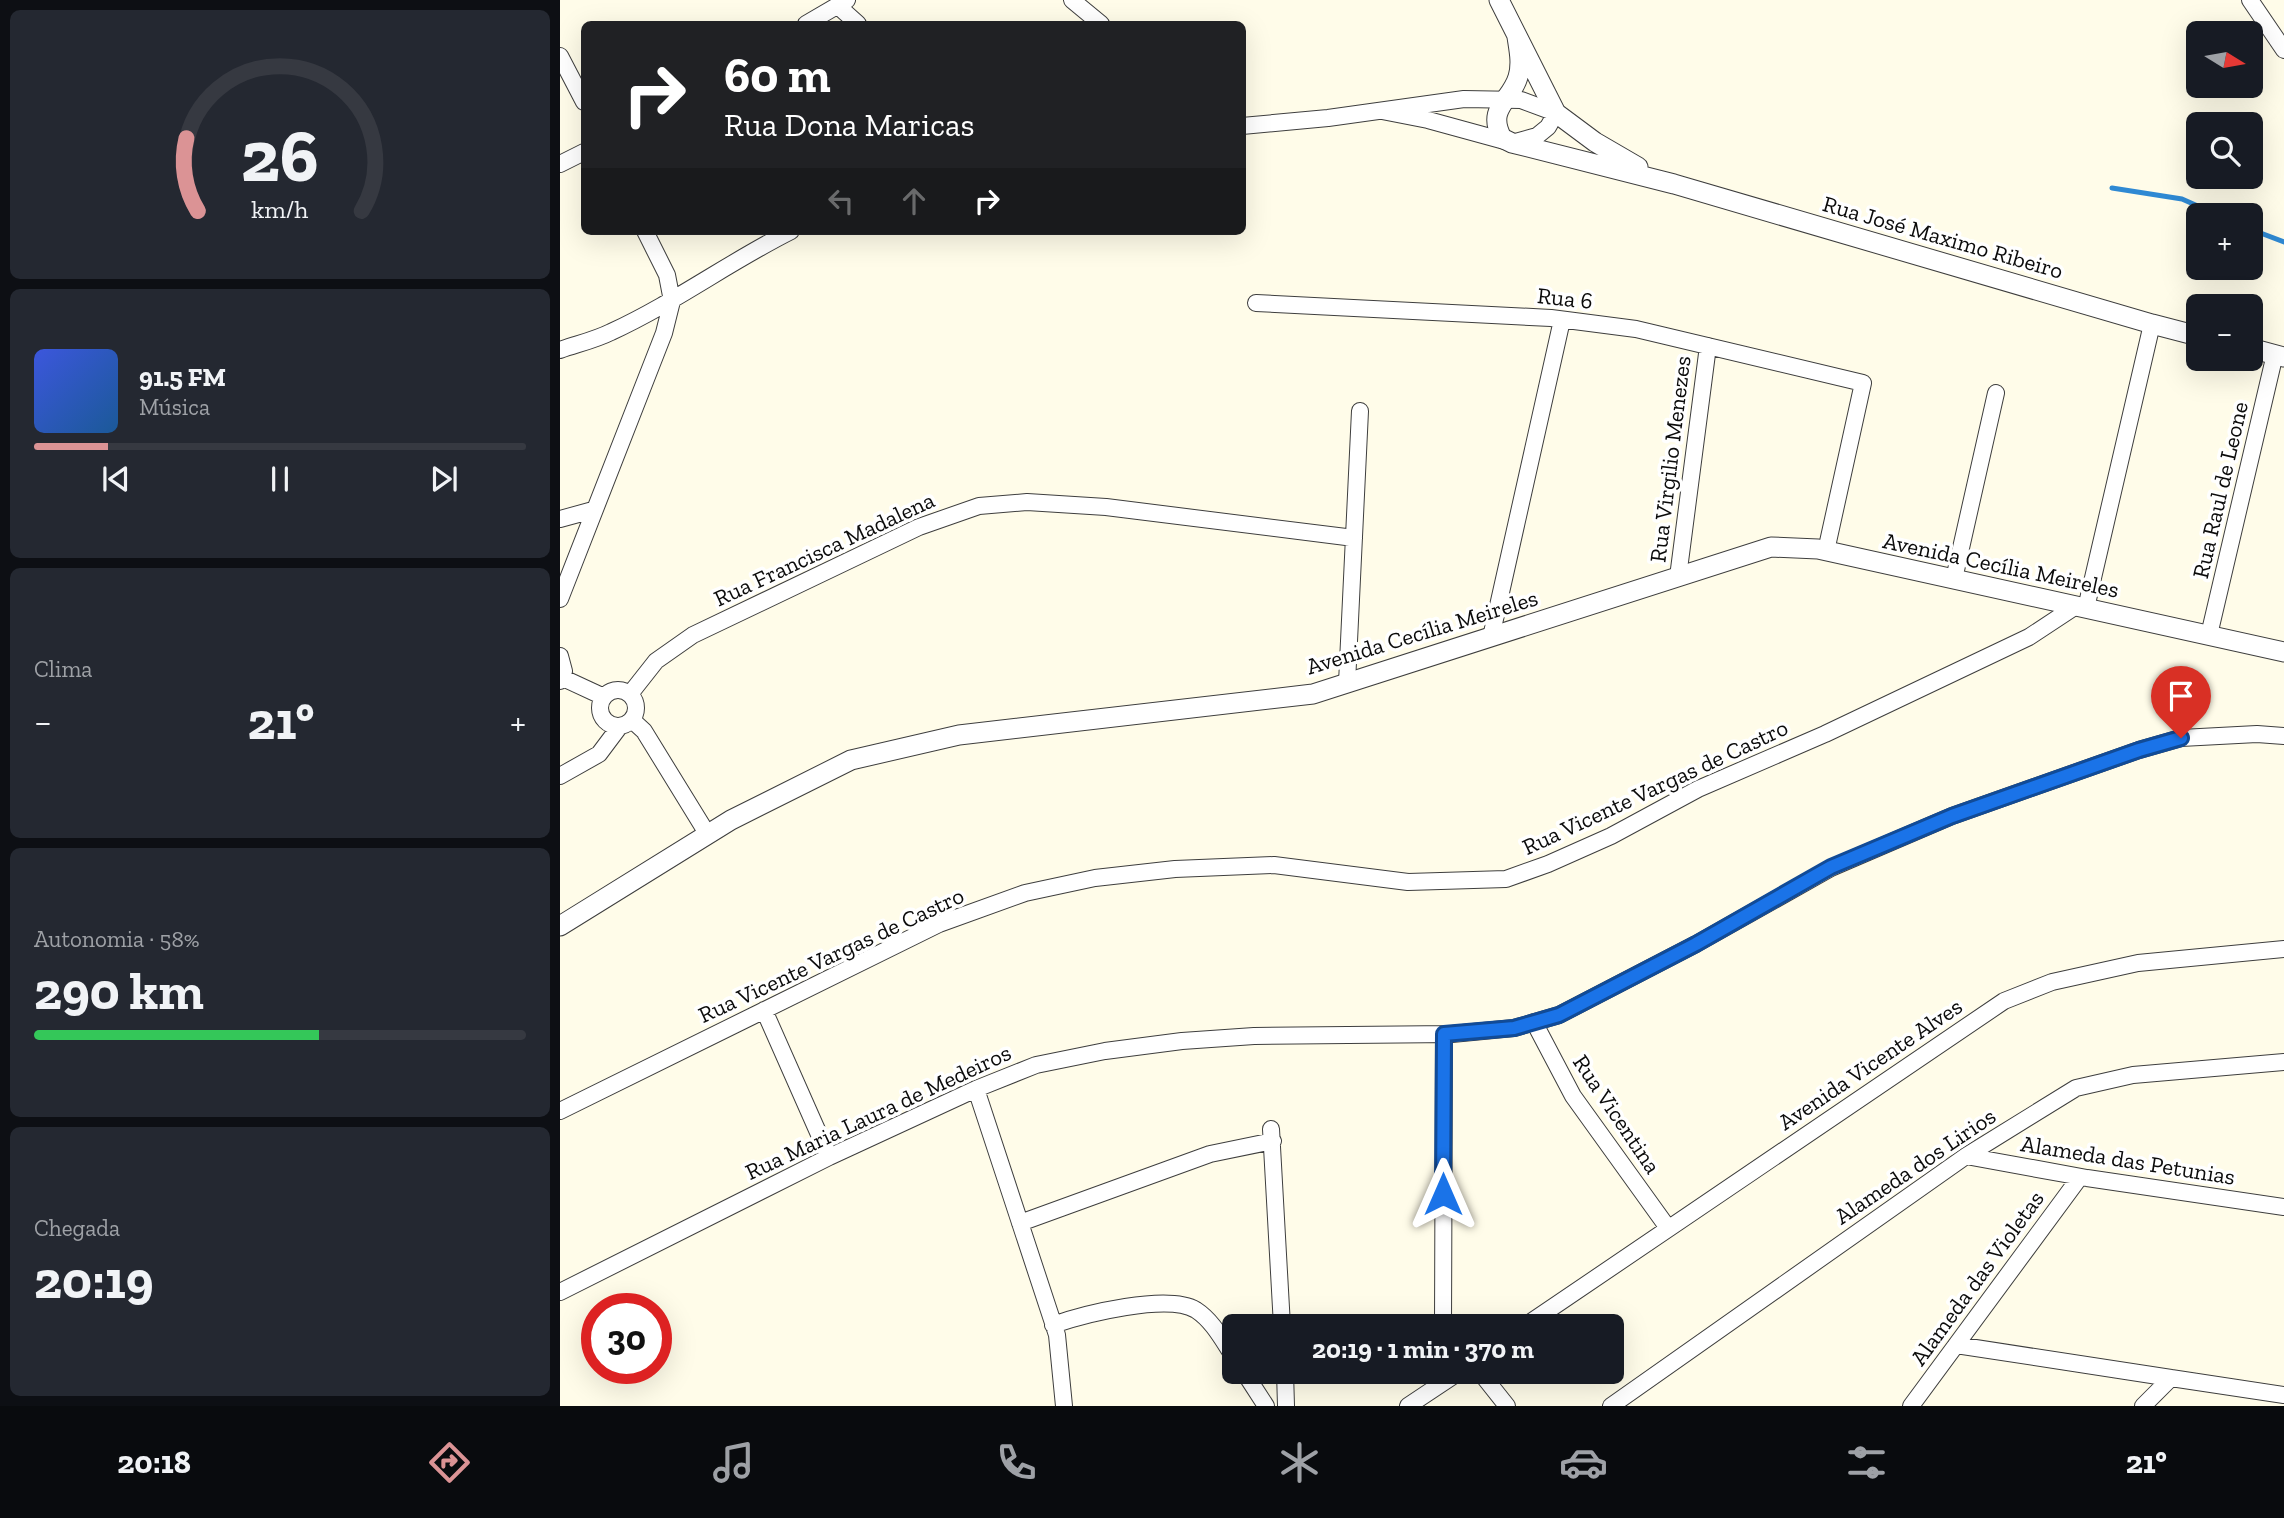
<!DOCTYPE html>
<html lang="pt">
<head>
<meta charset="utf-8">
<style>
  :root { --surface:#171b24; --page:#242831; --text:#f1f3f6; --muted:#9ea1a6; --line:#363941; --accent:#db9395 }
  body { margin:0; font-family:"Zilla Slab",serif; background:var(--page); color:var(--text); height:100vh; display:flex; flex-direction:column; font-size:26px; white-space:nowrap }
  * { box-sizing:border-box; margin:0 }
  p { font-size:23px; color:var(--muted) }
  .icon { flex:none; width:38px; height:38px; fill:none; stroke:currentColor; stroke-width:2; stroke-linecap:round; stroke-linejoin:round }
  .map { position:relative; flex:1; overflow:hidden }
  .details { display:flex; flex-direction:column; gap:10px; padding:10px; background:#0d0f14; width:560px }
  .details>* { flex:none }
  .hud { position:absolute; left:21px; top:21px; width:665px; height:214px; border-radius:10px; box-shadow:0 7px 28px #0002; background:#202124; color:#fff; overflow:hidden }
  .needle { width:46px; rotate:101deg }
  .fabs { position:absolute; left:1626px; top:21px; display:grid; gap:14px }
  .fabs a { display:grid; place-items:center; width:77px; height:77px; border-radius:10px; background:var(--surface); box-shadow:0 7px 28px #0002; font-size:35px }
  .speed { position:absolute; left:21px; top:1293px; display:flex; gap:14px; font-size:35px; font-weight:700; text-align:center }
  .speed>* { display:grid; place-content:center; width:91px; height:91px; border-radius:50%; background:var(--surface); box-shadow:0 7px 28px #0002; line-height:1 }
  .speed .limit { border:10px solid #d22; background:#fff; color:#111 }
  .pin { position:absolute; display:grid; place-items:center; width:60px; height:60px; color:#fff; margin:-72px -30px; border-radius:50% 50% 50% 0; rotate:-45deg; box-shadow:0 0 7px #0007 }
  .pin .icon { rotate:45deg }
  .me { position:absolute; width:77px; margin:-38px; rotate:0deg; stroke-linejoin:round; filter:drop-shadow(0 0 5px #0008) }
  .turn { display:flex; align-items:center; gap:24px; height:147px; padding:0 28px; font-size:32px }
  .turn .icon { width:91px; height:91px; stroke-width:2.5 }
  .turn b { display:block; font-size:49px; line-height:60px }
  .lanes { display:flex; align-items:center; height:66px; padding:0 28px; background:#0003; justify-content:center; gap:35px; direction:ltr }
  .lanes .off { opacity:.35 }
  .big { font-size:52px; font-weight:700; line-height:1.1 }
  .details .card { flex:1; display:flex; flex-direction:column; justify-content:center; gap:10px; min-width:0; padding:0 24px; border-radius:10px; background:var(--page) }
  .details .dial { align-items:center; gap:0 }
  .dial svg { height:182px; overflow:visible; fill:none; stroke:var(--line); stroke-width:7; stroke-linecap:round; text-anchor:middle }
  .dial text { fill:var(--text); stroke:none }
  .song { display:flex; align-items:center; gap:21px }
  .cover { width:84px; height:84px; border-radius:10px; background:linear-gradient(135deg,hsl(230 70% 55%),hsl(210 70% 35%)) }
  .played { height:7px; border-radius:4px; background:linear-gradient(90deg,var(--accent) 15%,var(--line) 15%) }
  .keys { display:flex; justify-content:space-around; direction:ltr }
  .heat { display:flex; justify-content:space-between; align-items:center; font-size:38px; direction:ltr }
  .charge { height:10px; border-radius:5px; background:linear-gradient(90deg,#34c759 58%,var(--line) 0) }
  .trip { position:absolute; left:662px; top:1314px; width:402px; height:70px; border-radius:10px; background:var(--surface); box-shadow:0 7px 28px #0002; font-weight:700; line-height:70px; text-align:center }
  .tabs { display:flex; height:112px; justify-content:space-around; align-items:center; background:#090b0e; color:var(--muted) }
  .tabs .icon { width:49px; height:49px }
  .tabs .on { color:var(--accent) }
  .tabs b { font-size:32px; color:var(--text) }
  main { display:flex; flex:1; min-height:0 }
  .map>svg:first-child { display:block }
</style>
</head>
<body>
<main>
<section class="details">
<div class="card dial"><svg viewBox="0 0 100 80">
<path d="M14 69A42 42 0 1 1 86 69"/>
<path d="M14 69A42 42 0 0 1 9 37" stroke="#db9395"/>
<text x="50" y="56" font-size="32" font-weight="700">26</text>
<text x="50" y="72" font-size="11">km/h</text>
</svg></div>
<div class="card">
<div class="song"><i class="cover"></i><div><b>91.5 FM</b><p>Música</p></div></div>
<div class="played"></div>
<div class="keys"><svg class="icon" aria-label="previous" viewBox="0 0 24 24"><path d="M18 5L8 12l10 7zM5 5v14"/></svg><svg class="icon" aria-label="pause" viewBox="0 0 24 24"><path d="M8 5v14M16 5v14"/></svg><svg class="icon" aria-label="next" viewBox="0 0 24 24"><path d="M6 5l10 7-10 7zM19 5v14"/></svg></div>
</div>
<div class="card"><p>Clima</p>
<div class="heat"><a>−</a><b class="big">21°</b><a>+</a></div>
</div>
<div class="card"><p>Autonomia · 58%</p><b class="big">290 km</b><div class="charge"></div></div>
<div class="card"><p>Chegada</p><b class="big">20:19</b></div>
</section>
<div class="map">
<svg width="1724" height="1406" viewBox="0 0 1724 1406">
  <rect width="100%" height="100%" fill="#fffce9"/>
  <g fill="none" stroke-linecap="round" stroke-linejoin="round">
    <path stroke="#2f89d3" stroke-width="5" d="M1552,188L1622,199L1658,215
      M1690,229L1724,242"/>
    <g stroke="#3e3e3e" stroke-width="18">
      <path id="minor" d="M512,0L541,24
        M1690,0L1724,50
        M278,6L298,24
        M246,24L287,0
        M0,56L24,102
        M682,126L768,118L904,99L961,100L996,113L988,127L977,136L952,143L868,120L822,111
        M0,164L24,152
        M696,303L991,318L1076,329L1303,383L1266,551
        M0,350C17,344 35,340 51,332C114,303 169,262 231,231
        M0,519L33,510
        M1118,577L1148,346
        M1394,579L1436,393
        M0,599L104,333L112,301L107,275L85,231
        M1526,608L1592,324
        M1649,635L1715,354
        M931,637L1002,320
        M0,656L4,671L0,681
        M3,678L44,697
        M787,683L800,411
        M40 708a18 18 0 1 1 36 0a18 18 0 1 1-36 0Z
        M70,694L96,661L133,635L359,527L419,506L467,502L546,507L794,538
        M72,720L84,731L148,835
        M0,776L39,754L60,726
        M204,1010L269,1157
        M974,1022L1013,1096L1108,1228
        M416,1089L497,1335L504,1406
        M0,1111L379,924L465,893L535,878L615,869L714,865L848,882L946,879L988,864L1051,836L1138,789L1265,734L1469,637L1516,606
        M711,1129L722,1326
        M1406,1156L1527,1178L1724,1207
        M460,1223L650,1154L713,1141
        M0,1292L269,1157L416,1089L476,1065L545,1051L622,1041L694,1036L892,1034L954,1028L999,1015L1136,944L1271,868L1392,816L1579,750L1621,738L1697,734L1724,736
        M493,1325C524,1314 608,1293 636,1310C653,1321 663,1341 674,1357
        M883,1326L884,1034
        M965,1326L1444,1001L1492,982L1578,963L1724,949
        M1396,1345L1611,1378
        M684,1372L706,1406
        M725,1372L726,1406
        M920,1372L947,1406
        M848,1406L899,1372
        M1051,1406L1406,1156L1516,1088L1573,1075L1724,1062
        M1351,1406L1520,1177
        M1583,1406L1611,1378L1724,1395"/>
    </g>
    <g stroke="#3e3e3e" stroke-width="21">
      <path id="tertiary" d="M939,0L996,113L1035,142L1078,167
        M957,37C959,50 962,64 958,77C951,101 926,108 942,138L952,143L1114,184L1592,324L1638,336
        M1690,348L1724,357
        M0,926L171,820L291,760L399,735L753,694L1211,547L1258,549L1724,652"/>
    </g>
    <use href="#minor" stroke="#fff" stroke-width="16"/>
    <use href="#tertiary" stroke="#fff" stroke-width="19"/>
  </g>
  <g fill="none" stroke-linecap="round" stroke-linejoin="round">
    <g stroke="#114b97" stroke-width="18">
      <path id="route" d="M883,1194L884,1034L954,1028L999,1015L1136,944L1271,867L1392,816L1579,750L1621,738"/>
    </g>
    <use href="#route" stroke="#1a73e8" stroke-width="12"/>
  </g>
  <g text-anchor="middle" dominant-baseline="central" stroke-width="7" stroke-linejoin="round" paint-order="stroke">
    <g font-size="23" fill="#0b0b0b" stroke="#fff">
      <text transform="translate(1383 237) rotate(16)">Rua José Maximo Ribeiro</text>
      <text transform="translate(1005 298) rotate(6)">Rua 6</text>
      <text transform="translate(1110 459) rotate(-83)">Rua Virgilio Menezes</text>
      <text transform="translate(1660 490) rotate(-77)">Rua Raul de Leone</text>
      <text transform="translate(264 549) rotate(-25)">Rua Francisca Madalena</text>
      <text transform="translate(1441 565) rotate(12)">Avenida Cecília Meireles</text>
      <text transform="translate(862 632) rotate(-17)">Avenida Cecília Meireles</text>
      <text transform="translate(1095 787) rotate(-25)">Rua Vicente Vargas de Castro</text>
      <text transform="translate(271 955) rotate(-25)">Rua Vicente Vargas de Castro</text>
      <text transform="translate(1310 1064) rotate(-34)">Avenida Vicente Alves</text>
      <text transform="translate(318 1112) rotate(-25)">Rua Maria Laura de Medeiros</text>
      <text transform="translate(1057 1114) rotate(56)">Rua Vicentina</text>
      <text transform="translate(1568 1160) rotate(9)">Alameda das Petunias</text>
      <text transform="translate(1355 1166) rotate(-34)">Alameda dos Lirios</text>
      <text transform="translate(1417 1278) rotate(-54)">Alameda das Violetas</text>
    </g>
  </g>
</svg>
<div class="fabs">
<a><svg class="needle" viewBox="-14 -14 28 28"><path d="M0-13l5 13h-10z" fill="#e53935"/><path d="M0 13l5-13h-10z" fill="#9ea1a6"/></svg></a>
<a><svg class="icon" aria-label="search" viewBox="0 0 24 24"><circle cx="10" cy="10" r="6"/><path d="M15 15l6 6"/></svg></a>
<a>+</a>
<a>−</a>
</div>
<div class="speed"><div class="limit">30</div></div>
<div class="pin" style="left:1621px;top:738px;background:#d93025"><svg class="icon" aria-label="arrive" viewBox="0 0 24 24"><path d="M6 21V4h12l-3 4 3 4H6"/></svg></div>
<svg class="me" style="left:883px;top:1194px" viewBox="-20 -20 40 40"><path d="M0-17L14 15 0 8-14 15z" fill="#1a73e8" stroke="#fff" stroke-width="4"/></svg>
<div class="trip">20:19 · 1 min · 370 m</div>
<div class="hud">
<div class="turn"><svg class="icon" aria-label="right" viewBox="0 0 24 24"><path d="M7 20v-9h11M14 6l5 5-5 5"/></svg><div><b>60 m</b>Rua Dona Maricas</div></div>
<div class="lanes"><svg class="icon off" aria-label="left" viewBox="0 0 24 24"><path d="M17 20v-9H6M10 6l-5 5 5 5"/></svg><svg class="icon off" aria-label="ahead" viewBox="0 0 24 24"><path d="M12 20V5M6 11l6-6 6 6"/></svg><svg class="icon" aria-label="right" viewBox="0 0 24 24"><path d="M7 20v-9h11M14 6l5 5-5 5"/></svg></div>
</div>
</div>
</main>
<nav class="tabs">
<b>20:18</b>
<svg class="icon on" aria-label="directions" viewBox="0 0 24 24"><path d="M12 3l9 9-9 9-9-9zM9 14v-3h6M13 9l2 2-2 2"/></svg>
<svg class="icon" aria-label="music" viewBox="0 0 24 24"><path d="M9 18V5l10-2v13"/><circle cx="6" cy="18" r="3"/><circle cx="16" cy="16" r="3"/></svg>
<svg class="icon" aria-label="phone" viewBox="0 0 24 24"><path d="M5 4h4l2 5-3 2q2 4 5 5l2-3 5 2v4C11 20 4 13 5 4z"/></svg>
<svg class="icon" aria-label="climate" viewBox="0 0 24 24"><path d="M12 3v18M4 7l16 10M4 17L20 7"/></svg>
<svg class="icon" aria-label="car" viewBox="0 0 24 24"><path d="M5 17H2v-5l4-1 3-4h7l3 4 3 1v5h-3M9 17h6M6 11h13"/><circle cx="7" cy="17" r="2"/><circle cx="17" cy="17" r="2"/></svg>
<svg class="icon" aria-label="filters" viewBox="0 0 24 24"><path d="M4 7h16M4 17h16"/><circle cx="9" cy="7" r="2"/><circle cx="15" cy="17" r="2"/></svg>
<b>21°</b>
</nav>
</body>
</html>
